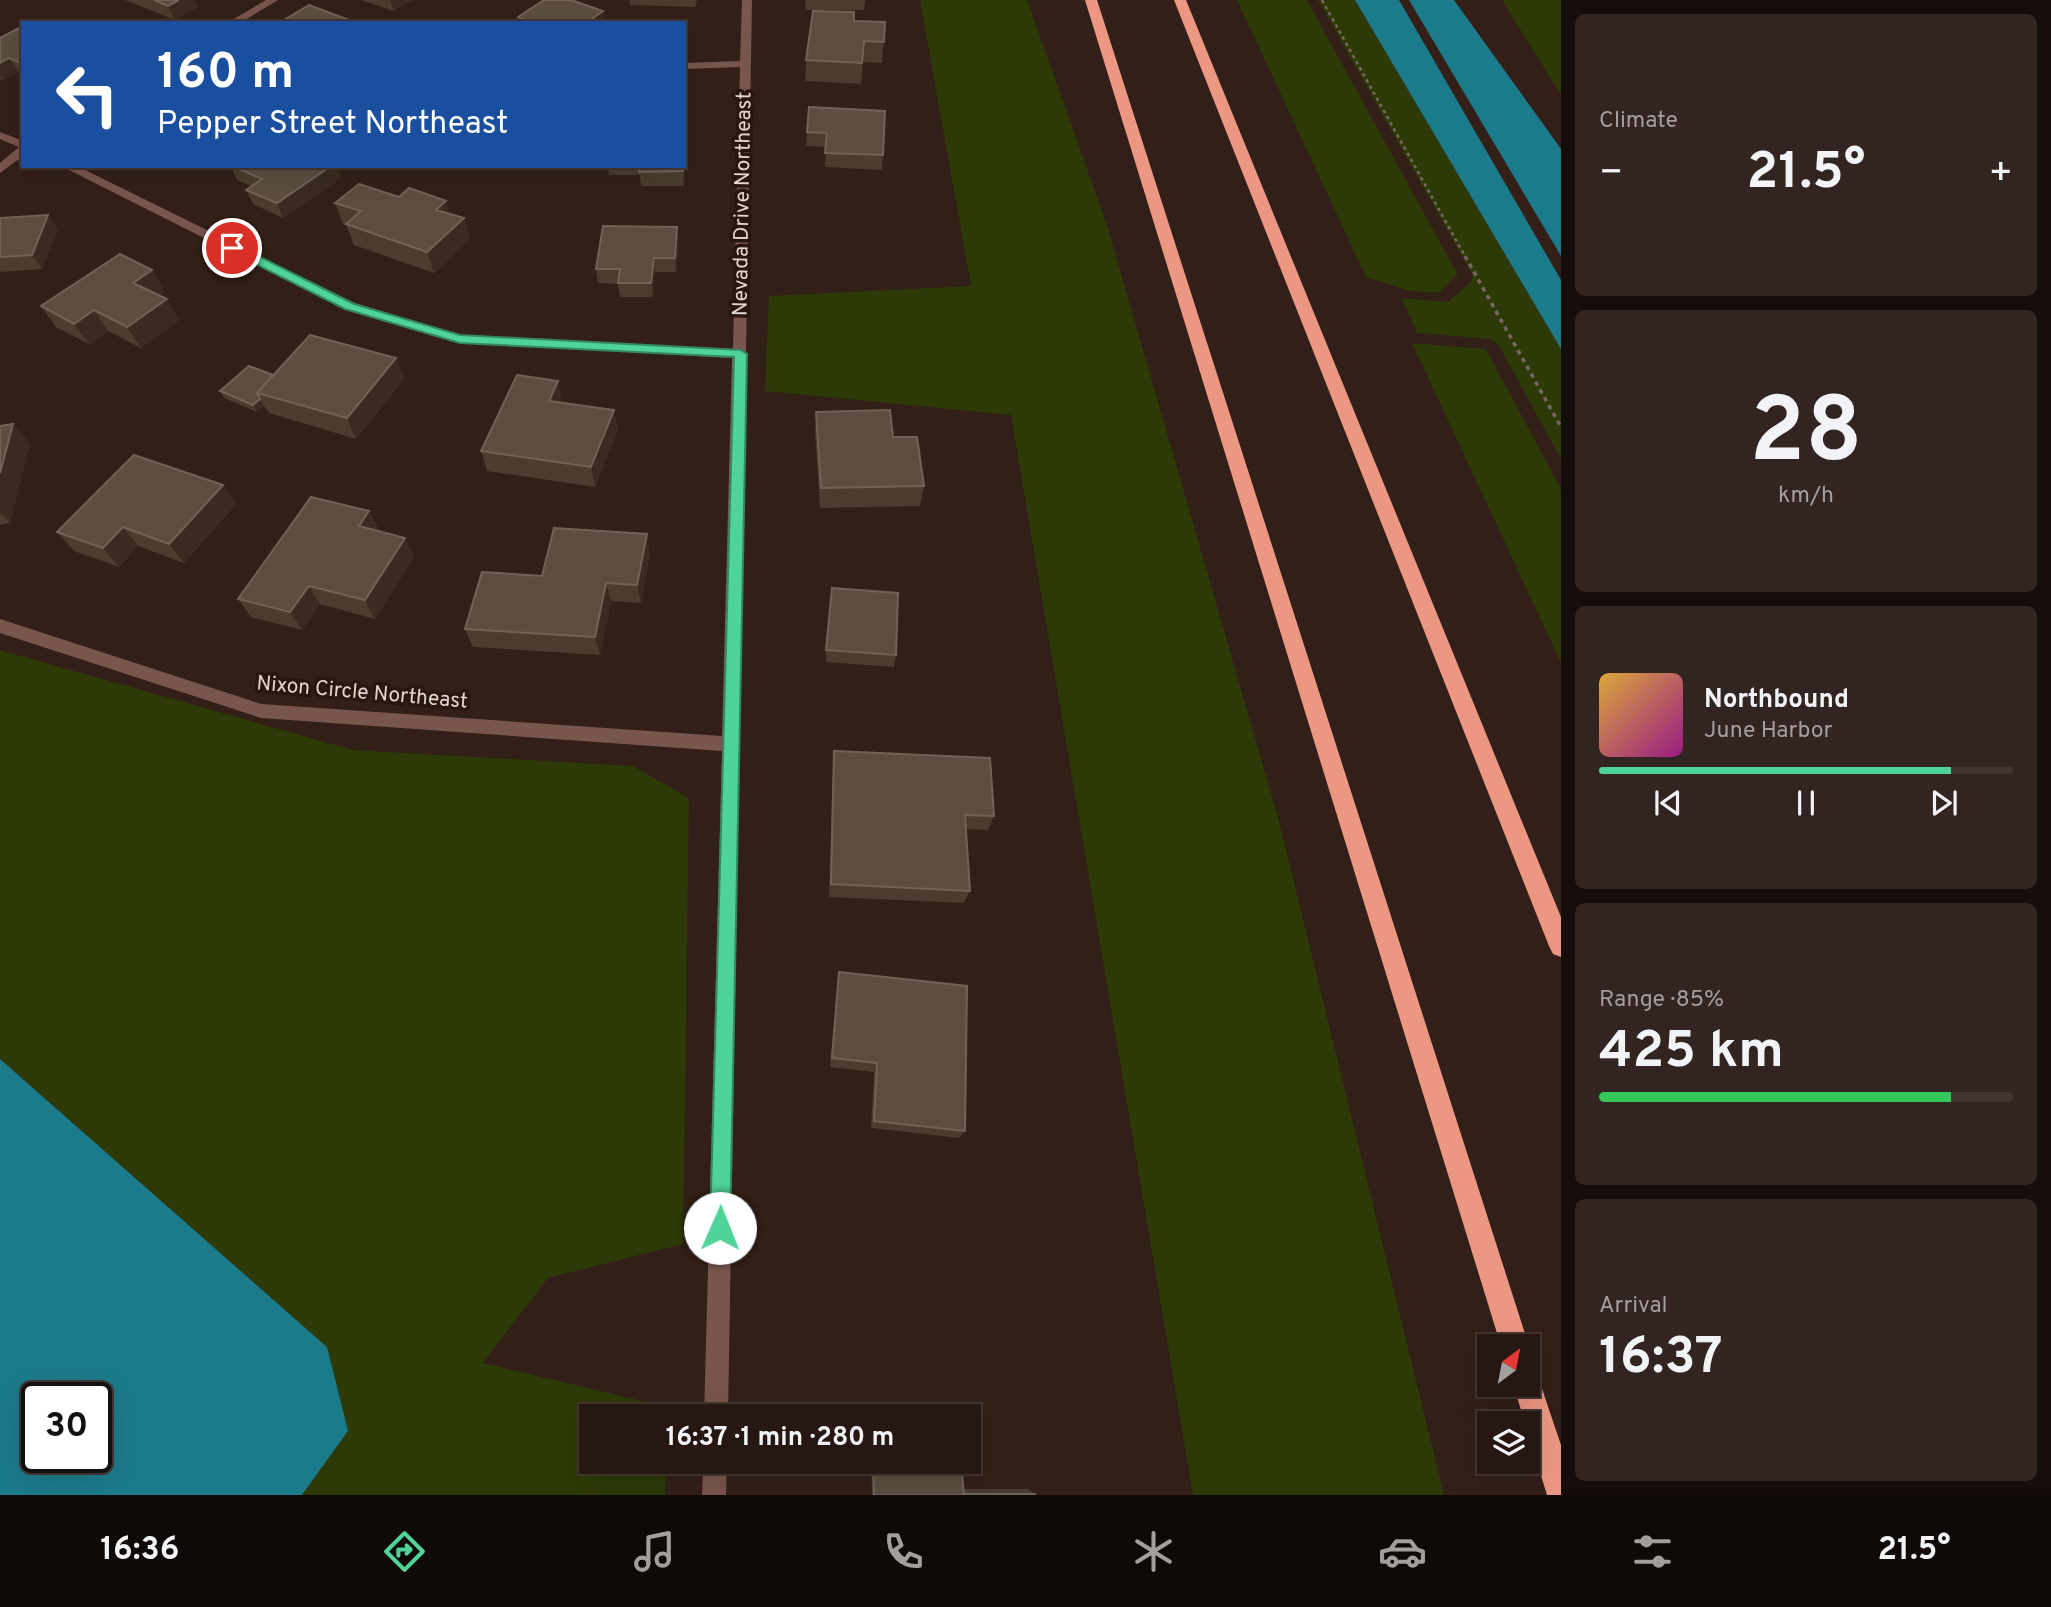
<!DOCTYPE html>
<html lang="en">
<head>
<meta charset="utf-8">
<style>
  :root { --surface:#261712; --page:#322420; --text:#f1f3f6; --muted:#a49f9f; --line:#423632; --accent:#4fd399 }
  body { margin:0; font-family:Overpass,sans-serif; background:var(--page); color:var(--text); height:100vh; display:flex; flex-direction:column; font-size:26px; white-space:nowrap }
  * { box-sizing:border-box; margin:0 }
  p { font-size:23px; color:var(--muted) }
  .icon { flex:none; width:38px; height:38px; fill:none; stroke:currentColor; stroke-width:2; stroke-linecap:round; stroke-linejoin:round }
  .map { position:relative; flex:1; overflow:hidden }
  .details { display:flex; flex-direction:column; gap:14px; padding:14px; background:#150d0a; width:490px }
  .details>* { flex:none }
  .top-card { position:absolute; left:21px; top:21px; width:665px; height:147px; border-radius:0px; box-shadow:0 7px 28px #0002,0 0 0 2px var(--line); background:#1a4fa0; color:#fff; overflow:hidden }
  .needle { width:46px; rotate:32deg }
  .buttons { position:absolute; left:1477px; top:1334px; display:grid; gap:14px }
  .buttons a { display:grid; place-items:center; width:63px; height:63px; border-radius:0px; background:var(--surface); box-shadow:0 7px 28px #0002,0 0 0 2px var(--line); font-size:35px }
  .speed { position:absolute; left:21px; top:1382px; display:flex; gap:14px; font-size:35px; font-weight:700; text-align:center }
  .speed>* { display:grid; place-content:center; width:91px; height:91px; border-radius:50%; background:var(--surface); box-shadow:0 7px 28px #0002,0 0 0 2px var(--line); line-height:1 }
  .speed .limit { border:4px solid #111; border-radius:10px; background:#fff; color:#111 }
  .pin { position:absolute; display:grid; place-items:center; width:60px; height:60px; color:#fff; margin:-30px; border:4px solid #fff; border-radius:50%; box-shadow:0 2px 7px #0007 }
  .me { position:absolute; width:77px; margin:-38px; rotate:1deg; stroke-linejoin:round; filter:drop-shadow(0 0 5px #0008) }
  .turn { display:flex; align-items:center; gap:24px; height:147px; padding:0 21px; font-size:32px }
  .turn .icon { width:91px; height:91px; stroke-width:2.5 }
  .turn b { display:block; font-size:49px; line-height:60px }
  .big { font-size:52px; font-weight:700; line-height:1.1 }
  .details .widget { flex:1; display:flex; flex-direction:column; justify-content:center; gap:10px; min-width:0; padding:0 24px; border-radius:10px; background:var(--page) }
  .details .dial { align-items:center; gap:0 }
  .dial b { font-size:91px; line-height:1 }
  .song { display:flex; align-items:center; gap:21px }
  .cover { width:84px; height:84px; border-radius:10px; background:linear-gradient(135deg,hsl(40 70% 55%),hsl(310 70% 35%)) }
  .played { height:7px; border-radius:4px; background:linear-gradient(90deg,var(--accent) 85%,var(--line) 85%) }
  .keys { display:flex; justify-content:space-around; direction:ltr }
  .heat { display:flex; justify-content:space-between; align-items:center; font-size:38px; direction:ltr }
  .charge { height:10px; border-radius:5px; background:linear-gradient(90deg,#34c759 85%,var(--line) 0) }
  .trip { position:absolute; left:579px; top:1404px; width:402px; height:70px; border-radius:0px; background:var(--surface); box-shadow:0 7px 28px #0002,0 0 0 2px var(--line); font-weight:700; line-height:70px; text-align:center }
  .tabs { display:flex; height:112px; justify-content:space-around; align-items:center; background:#0f0907; color:var(--muted) }
  .tabs .icon { width:49px; height:49px }
  .tabs .active { color:var(--accent) }
  .tabs b { font-size:32px; color:var(--text) }
  main { display:flex; flex:1; min-height:0 }
  .map>svg:first-child { display:block }
</style>
</head>
<body>
<main>
<div class="map">
<svg width="1561" height="1495" viewBox="0 0 1561 1495">
  <rect width="100%" height="100%" fill="#321f18"/>
  <path fill="#2d3906" d="M920,0H1027L1107,225L1279,821L1444,1495H1193L1011,415L765,391L769,296L971,286Z
    M1237,0H1307L1458,275L1438,293L1410,291L1366,277Z
    M1318,0H1355L1561,349V459L1498,344L1489,339L1417,333L1402,298L1448,302L1471,282L1472,274Z
    M1502,0H1561V95Z
    M1412,343L1486,349L1561,489V663Z
    M0,650L353,750L633,766L689,798L683,1244L548,1278L483,1363L668,1407V1416H592V1461H666L665,1495H302L348,1431L327,1347L0,1059Z"/>
  <path fill="#1c7b8b" fill-rule="evenodd" d="M1355,0H1399L1561,280V349Z
    M1409,0H1454L1561,149V256Z
    M0,1059L327,1347L348,1431L302,1495H0ZM96,1398V1458H37V1398Z"/>
  <g fill="none" stroke-linecap="round" stroke-linejoin="round">
    <path stroke="#776761" stroke-width="2.5" stroke-dasharray="3.5 3.5" stroke-linecap="butt" d="M1322,0L1466,258"/>
    <path stroke="#776761" stroke-width="3.5" stroke-dasharray="4.5 4.5" stroke-linecap="butt" d="M1465,256L1561,427"/>
    <path fill="#78554d" fill-rule="evenodd" d="M266,0H278L240,23H227Z
      M742,0H752L728,1416H704L722,751L261,718L0,633V619L261,704L722,736L732,358L455,342L345,309L61,166H77L355,303L460,335L733,349L740,67L684,69V63L740,61Z
      M0,132L23,141V156L0,173V163L19,147L0,139Z
      M703,1461H727L726,1495H702Z"/>
    <path fill="#ec9783" fill-rule="evenodd" d="M1085,0H1097L1529,1346L1528,1349V1346H1501Z
      M1174,0H1186L1561,917V957L1553,954L1549,946Z
      M1528,1370L1537,1374L1561,1445V1495H1547L1528,1433V1423H1525L1513,1384H1528Z"/>
  </g>
  <path fill="#4b3c2f" d="M125,0H195L198,7L175,20Z
    M361,0H412L394,11Z
    M630,0H697L695,7L630,5Z
    M805,0H865L864,10H806Z
    M603,11L605,23H519L518,17Z
    M854,21L885,22L882,63L863,62L861,84L805,81L806,60Z
    M23,26V75L18,72L3,80L0,79V38Z
    M809,107L883,155L882,170L825,167L826,147L806,146Z
    M685,138L684,186H641L640,175H609L608,166H684Z
    M231,166H337L341,178L283,218L253,204L246,190L251,186L237,180Z
    M399,197L464,218L470,239L434,273L354,245L346,225L343,224L335,203Z
    M0,218L58,229L42,269L0,272Z
    M679,241L676,272H655L653,297H620L618,284L598,283L596,269Z
    M165,291L158,295L179,320L141,348L108,331L89,344L56,327L41,306Z
    M396,358L404,379L356,439L269,413L264,406L257,412L224,398L220,391L273,375Z
    M562,401V402L614,410L618,430L595,487L487,471L481,451Z
    M816,412L893,437L924,486L920,506L820,508L815,432Z
    M13,424L30,444L10,523L0,525V426Z
    M223,485L236,504L184,563L138,546L119,567L74,551L57,532Z
    M369,511L379,530L378,531L405,538L414,557L375,619L320,604L302,630L251,617L238,599Z
    M650,553L641,603L611,601L600,655L473,647L465,629L542,576Z
    M826,650L896,655L894,667L826,662Z
    M834,751L994,816L988,830L966,829L970,891L964,903L829,897L833,767Z
    M839,972L965,1131L959,1138L871,1128L874,1072L830,1067Z
    M871,1461H958L961,1464L963,1489H1028L1035,1494V1495H872Z"/>
  <path fill="#3a2a1f" d="M179,0H195L198,7L175,20L168,6Z
    M390,0H412L394,11Z
    M603,11L605,23H586Z
    M9,58L18,72L3,80L0,75V63Z
    M684,124L685,138L684,186L683,171V166H684Z
    M331,166H337L341,178L283,218L277,203Z
    M446,201L452,222L436,210Z
    M48,215L58,229L42,269L32,255Z
    M464,218L470,239L434,273L427,252Z
    M677,227L679,241L676,272L675,258Z
    M654,258L655,272L653,297L651,283Z
    M152,270L165,291L146,304L133,283Z
    M167,299L179,320L141,348L127,327Z
    M94,310L108,331L89,344L74,324Z
    M396,358L404,379L356,439L347,418Z
    M558,381L562,401L554,421L549,401Z
    M260,399L264,406L257,412L253,405Z
    M614,410L618,430L595,487L591,467Z
    M13,424L30,444L10,523L0,512V473Z
    M223,485L236,504L184,563L169,544Z
    M369,511L379,530L369,546L359,526Z
    M123,527L138,546L119,567L103,548Z
    M647,534L650,553L641,603L637,585Z
    M405,538L414,557L375,619L365,600Z
    M606,583L611,601L600,655L595,637Z
    M309,586L320,604L302,630L290,612Z"/>
  <path fill="#5c4d40" stroke="#716257" stroke-width="2" d="M154,0H179L168,6Z
    M544,0H571L603,11L586,23H573L569,22L567,23H533L518,17Z
    M309,5L354,22L352,23H279Z
    M813,11L854,12V21L885,22L884,42L864,41L862,63L806,60Z
    M23,26V64L9,58L0,63V38Z
    M809,107L885,111L883,155L825,153L827,133L807,132Z
    M232,166H331L277,203L246,190L262,179Z
    M640,166H683V171L639,172Z
    M359,184L399,197L409,188L446,201L436,210L464,218L427,252L346,224L361,211L335,203Z
    M48,215L32,255L0,257V218Z
    M603,226L677,227L675,258H654L651,283H618L620,269H596Z
    M120,254L152,270L133,283L167,299L127,327L94,310L74,324L41,306Z
    M310,335L396,358L347,418L257,393Z
    M249,366L273,375L257,393L260,399L253,405L220,391Z
    M517,375L558,381L549,401L614,410L591,467L481,451Z
    M890,410L893,437H917L924,486L821,488L816,412Z
    M13,424L0,473V426Z
    M134,455L223,485L169,544L123,527L103,548L57,532Z
    M311,497L369,511L359,526L405,538L365,600L309,586L290,612L238,599Z
    M554,528L647,534L637,585L606,583L595,637L465,629L482,572L542,576Z
    M832,588L898,593L896,655L826,650Z
    M834,751L990,758L994,816L965,815L970,891L831,884Z
    M839,972L967,986L965,1131L874,1121L877,1063L832,1058Z
    M873,1464H961L964,1494H1035V1495H874Z"/>
  <path fill="#4fd399" stroke="#338963" stroke-width="2" d="M228,245H236L354,304L460,335L741,350L747,354L730,1228L727,1235L720,1238L713,1235L710,1228L734,357L460,343L345,309L228,250Z"/>
  <g text-anchor="middle" dominant-baseline="central" stroke-width="7" stroke-linejoin="round" paint-order="stroke">
    <g font-size="21" fill="#e2d5d0" stroke="#28160f">
      <text transform="translate(743 204) rotate(-89)">Nevada Drive Northeast</text>
      <text transform="translate(362 693) rotate(5)">Nixon Circle Northeast</text>
    </g>
  </g>
</svg>
<div class="buttons">
<a><svg class="needle" viewBox="-14 -14 28 28"><path d="M0-13l5 13h-10z" fill="#e53935"/><path d="M0 13l5-13h-10z" fill="#a49f9f"/></svg></a>
<a><svg class="icon" aria-label="layers" viewBox="0 0 24 24"><path d="M12 4l9 5-9 5-9-5zM3 14l9 5 9-5"/></svg></a>
</div>
<div class="speed"><div class="limit">30</div></div>
<div class="pin" style="left:232px;top:248px;background:#d93025"><svg class="icon" aria-label="arrive" viewBox="0 0 24 24"><path d="M6 21V4h12l-3 4 3 4H6"/></svg></div>
<svg class="me" style="left:720px;top:1228px" viewBox="-20 -20 40 40"><circle r="19" fill="#fff"/><path d="M0-13L10 11 0 6-10 11z" fill="#4fd399"/></svg>
<div class="trip">16:37 · 1 min · 280 m</div>
<div class="top-card">
<div class="turn"><svg class="icon" aria-label="left" viewBox="0 0 24 24"><path d="M17 20v-9H6M10 6l-5 5 5 5"/></svg><div><b>160 m</b>Pepper Street Northeast</div></div>
</div>
</div>
<section class="details">
<div class="widget"><p>Climate</p>
<div class="heat"><a>−</a><b class="big">21.5°</b><a>+</a></div>
</div>
<div class="widget dial"><b>28</b><p>km/h</p></div>
<div class="widget">
<div class="song"><i class="cover"></i><div><b>Northbound</b><p>June Harbor</p></div></div>
<div class="played"></div>
<div class="keys"><svg class="icon" aria-label="previous" viewBox="0 0 24 24"><path d="M18 5L8 12l10 7zM5 5v14"/></svg><svg class="icon" aria-label="pause" viewBox="0 0 24 24"><path d="M8 5v14M16 5v14"/></svg><svg class="icon" aria-label="next" viewBox="0 0 24 24"><path d="M6 5l10 7-10 7zM19 5v14"/></svg></div>
</div>
<div class="widget"><p>Range · 85%</p><b class="big">425 km</b><div class="charge"></div></div>
<div class="widget"><p>Arrival</p><b class="big">16:37</b></div>
</section>
</main>
<nav class="tabs">
<b>16:36</b>
<svg class="icon active" aria-label="directions" viewBox="0 0 24 24"><path d="M12 3l9 9-9 9-9-9zM9 14v-3h6M13 9l2 2-2 2"/></svg>
<svg class="icon" aria-label="music" viewBox="0 0 24 24"><path d="M9 18V5l10-2v13"/><circle cx="6" cy="18" r="3"/><circle cx="16" cy="16" r="3"/></svg>
<svg class="icon" aria-label="phone" viewBox="0 0 24 24"><path d="M5 4h4l2 5-3 2q2 4 5 5l2-3 5 2v4C11 20 4 13 5 4z"/></svg>
<svg class="icon" aria-label="climate" viewBox="0 0 24 24"><path d="M12 3v18M4 7l16 10M4 17L20 7"/></svg>
<svg class="icon" aria-label="car" viewBox="0 0 24 24"><path d="M5 17H2v-5l4-1 3-4h7l3 4 3 1v5h-3M9 17h6M6 11h13"/><circle cx="7" cy="17" r="2"/><circle cx="17" cy="17" r="2"/></svg>
<svg class="icon" aria-label="filters" viewBox="0 0 24 24"><path d="M4 7h16M4 17h16"/><circle cx="9" cy="7" r="2"/><circle cx="15" cy="17" r="2"/></svg>
<b>21.5°</b>
</nav>
</body>
</html>
